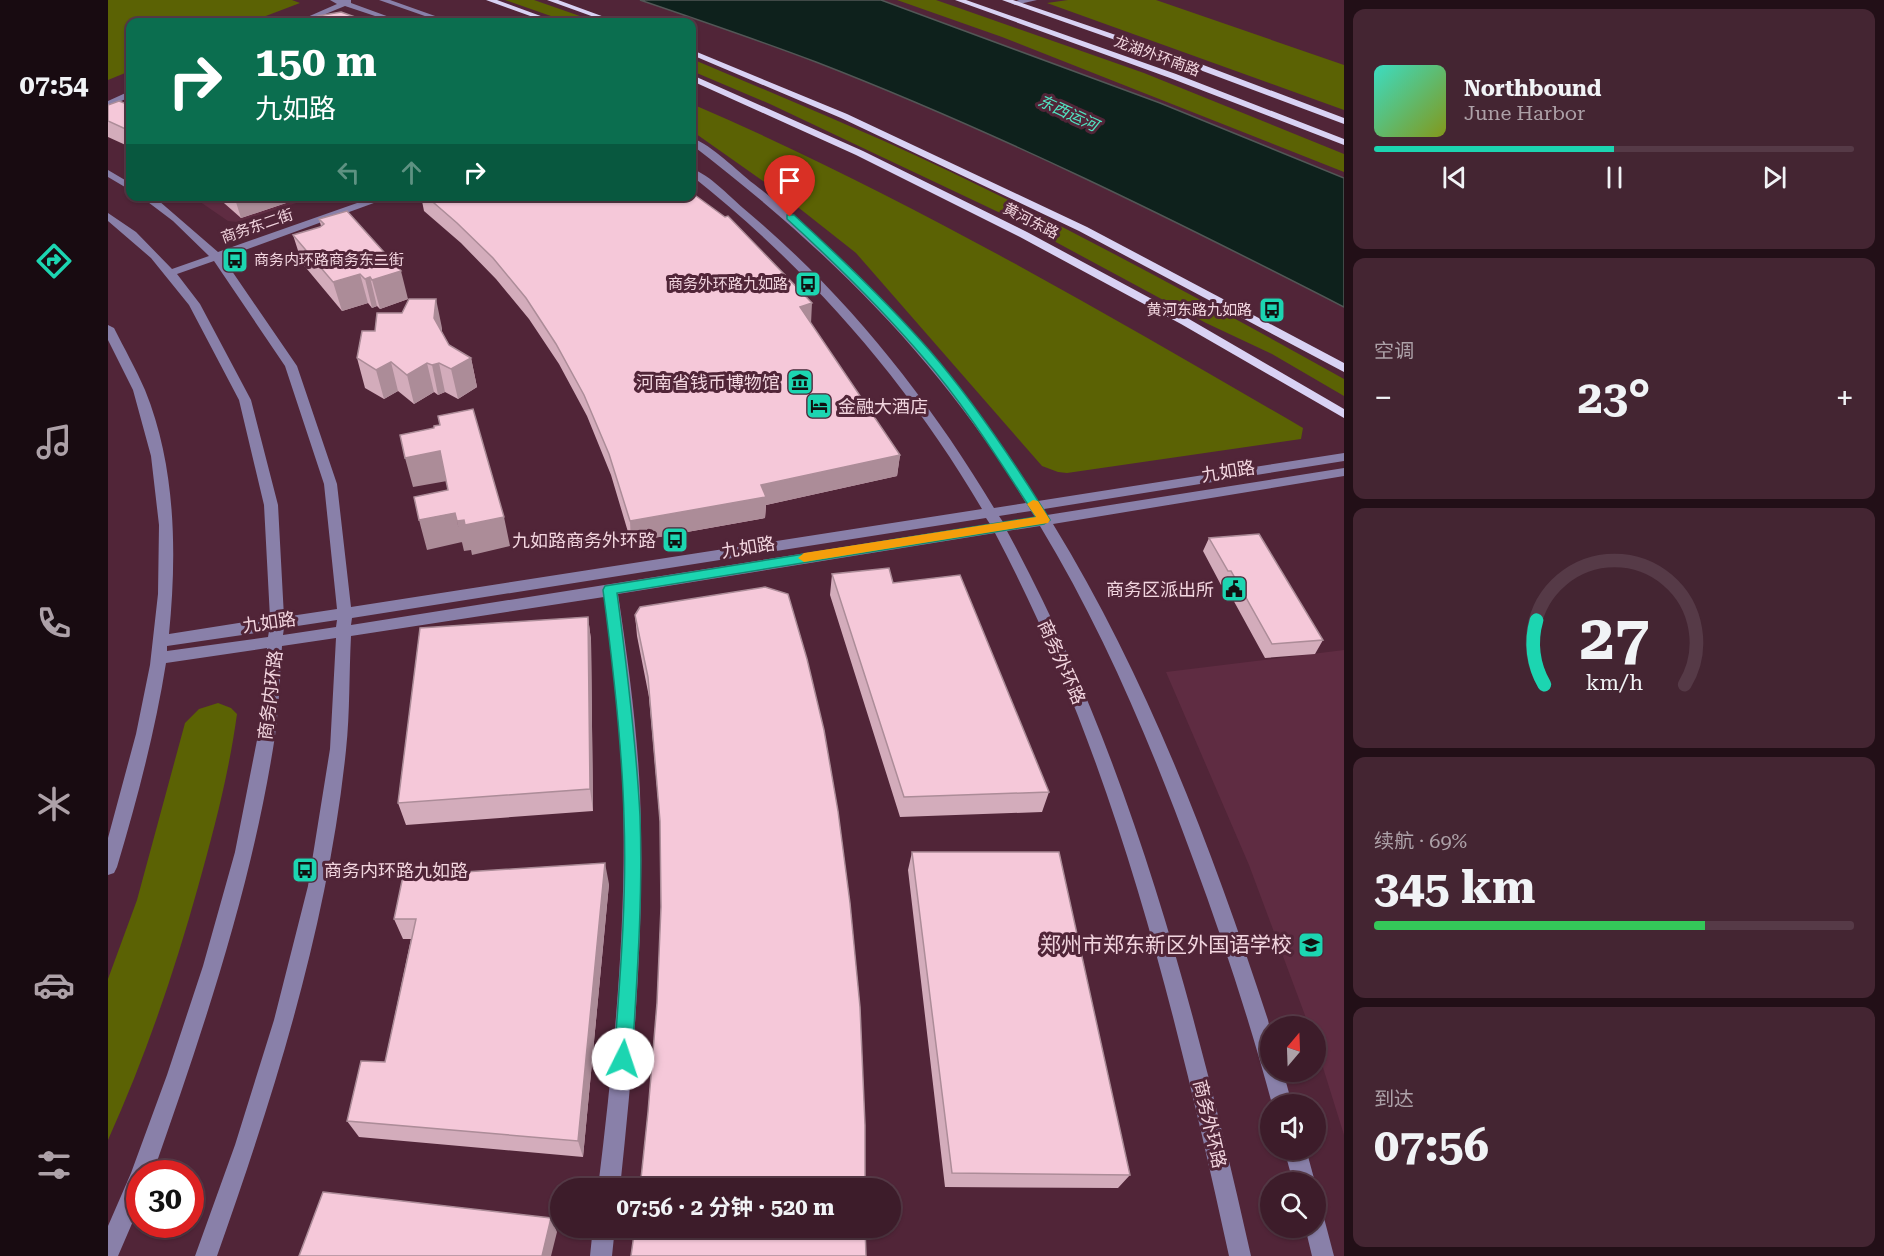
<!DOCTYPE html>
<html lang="zh">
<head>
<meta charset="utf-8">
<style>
  :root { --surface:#3d1c2a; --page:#442532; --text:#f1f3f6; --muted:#ada1a8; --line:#563a47; --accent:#1cd5b1 }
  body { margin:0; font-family:"Roboto Serif","Noto Sans SC",serif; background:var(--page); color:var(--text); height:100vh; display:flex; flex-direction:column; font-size:22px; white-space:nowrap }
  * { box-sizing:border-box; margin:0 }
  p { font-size:20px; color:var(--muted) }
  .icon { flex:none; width:33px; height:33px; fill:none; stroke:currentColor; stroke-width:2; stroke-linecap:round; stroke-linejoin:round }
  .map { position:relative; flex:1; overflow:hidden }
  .side { display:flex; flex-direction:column; gap:9px; padding:9px; background:#220f17; width:540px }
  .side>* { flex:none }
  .guide { position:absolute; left:18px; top:18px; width:570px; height:183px; border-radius:12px; box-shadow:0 2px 4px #0004,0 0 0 2px var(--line); background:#0b6e4f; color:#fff; overflow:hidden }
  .needle { width:39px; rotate:19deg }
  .fabs { position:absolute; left:1152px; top:1016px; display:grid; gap:12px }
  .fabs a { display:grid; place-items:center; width:66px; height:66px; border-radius:50%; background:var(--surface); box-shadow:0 2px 4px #0004,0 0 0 2px var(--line); font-size:30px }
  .speed { position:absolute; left:18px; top:1160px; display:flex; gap:12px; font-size:30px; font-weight:700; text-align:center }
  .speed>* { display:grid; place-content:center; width:78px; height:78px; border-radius:50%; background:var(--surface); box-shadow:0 2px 4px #0004,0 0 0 2px var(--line); line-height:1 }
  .speed .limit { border:9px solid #d22; background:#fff; color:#111 }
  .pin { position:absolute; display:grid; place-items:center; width:51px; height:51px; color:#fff; margin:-62px -26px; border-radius:50% 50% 50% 0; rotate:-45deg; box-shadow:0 0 6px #0007 }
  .pin .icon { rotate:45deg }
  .me { position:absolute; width:66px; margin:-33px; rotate:4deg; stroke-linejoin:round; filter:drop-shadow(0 0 4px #0008) }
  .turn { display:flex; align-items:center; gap:21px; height:126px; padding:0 30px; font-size:27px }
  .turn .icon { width:78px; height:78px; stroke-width:2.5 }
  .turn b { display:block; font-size:42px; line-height:51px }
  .lanes { display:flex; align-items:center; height:57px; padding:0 30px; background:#0003; justify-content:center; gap:30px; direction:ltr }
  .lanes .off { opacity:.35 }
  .big { font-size:45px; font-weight:700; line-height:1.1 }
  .side .tile { flex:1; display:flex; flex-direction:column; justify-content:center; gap:9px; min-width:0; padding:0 21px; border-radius:12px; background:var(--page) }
  .side .dial { align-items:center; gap:0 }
  .dial svg { height:156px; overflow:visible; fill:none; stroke:var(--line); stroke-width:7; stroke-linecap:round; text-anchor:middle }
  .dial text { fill:var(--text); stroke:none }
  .song { display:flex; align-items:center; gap:18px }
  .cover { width:72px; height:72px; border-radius:9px; background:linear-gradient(135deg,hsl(170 70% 55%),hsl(70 70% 35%)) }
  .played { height:6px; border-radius:3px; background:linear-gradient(90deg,var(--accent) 50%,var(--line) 50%) }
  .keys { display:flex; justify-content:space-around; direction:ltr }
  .heat { display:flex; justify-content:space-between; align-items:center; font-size:33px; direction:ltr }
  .charge { height:9px; border-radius:4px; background:linear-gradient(90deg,#34c759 69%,var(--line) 0) }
  .trip { position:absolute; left:442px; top:1178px; width:351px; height:60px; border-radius:30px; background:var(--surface); box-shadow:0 2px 4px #0004,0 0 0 2px var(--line); font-weight:700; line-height:60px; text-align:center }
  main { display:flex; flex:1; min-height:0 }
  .tabs { display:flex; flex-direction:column; width:108px; justify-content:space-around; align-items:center; background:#180b11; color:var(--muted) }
  .tabs .icon { width:42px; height:42px }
  .tabs .selected { color:var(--accent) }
  .tabs b { font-size:27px; color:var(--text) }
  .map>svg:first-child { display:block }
</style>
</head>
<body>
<main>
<nav class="tabs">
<b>07:54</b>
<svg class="icon selected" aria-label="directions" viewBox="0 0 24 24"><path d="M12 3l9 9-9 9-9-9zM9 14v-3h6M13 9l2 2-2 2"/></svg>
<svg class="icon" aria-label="music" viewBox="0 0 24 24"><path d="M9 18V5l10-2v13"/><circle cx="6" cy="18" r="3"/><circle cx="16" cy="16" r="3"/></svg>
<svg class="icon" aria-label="phone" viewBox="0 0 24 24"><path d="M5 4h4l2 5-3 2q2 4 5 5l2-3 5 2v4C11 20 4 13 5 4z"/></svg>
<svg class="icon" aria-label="climate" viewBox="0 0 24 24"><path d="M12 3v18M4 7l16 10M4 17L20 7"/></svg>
<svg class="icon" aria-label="car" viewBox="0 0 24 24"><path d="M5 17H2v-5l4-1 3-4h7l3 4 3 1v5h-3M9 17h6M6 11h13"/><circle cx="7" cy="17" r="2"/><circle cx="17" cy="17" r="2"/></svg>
<svg class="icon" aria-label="filters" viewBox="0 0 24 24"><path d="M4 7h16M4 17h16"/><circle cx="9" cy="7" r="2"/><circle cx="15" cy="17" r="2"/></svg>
</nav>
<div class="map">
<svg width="1236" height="1256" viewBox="0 0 1236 1256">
  <rect width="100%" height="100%" fill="#512538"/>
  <path fill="#5f2c42" d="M85,197H207L129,222L120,221Z
    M1236,650V1135L1208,1045V1026H1201L1141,865L1058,672Z"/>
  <path fill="#5b6204" d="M0,0H184L192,3L142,22H22V71L0,80Z
    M397,0H426L489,22H460Z
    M789,0H828L1036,73L1236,154V172L894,37Z
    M960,0H1048L1236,65V110L939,3Z
    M584,59C648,86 712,113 776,141C933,212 1085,295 1236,379V396L1164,354L1098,323L905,219L662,104L584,71Z
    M584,104C796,195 995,312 1195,428L1193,439L959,473L950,472L934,466L748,253L672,193L584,131Z
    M110,703L123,708L129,714C121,773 106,830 90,887C66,973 37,1058 0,1140V979L29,900L77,723L91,709Z"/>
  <path fill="#0e211c" stroke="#525756" stroke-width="1.5" d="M532,0H773L1052,103L1236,178V307C1064,219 889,132 708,62C650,40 591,20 532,0Z"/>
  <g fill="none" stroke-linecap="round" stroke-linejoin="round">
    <path fill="#8980a9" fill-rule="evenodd" d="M222,0H243V3L295,22H285L237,6L198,22H188L229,4Z
      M271,0H282L344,22H334Z
      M911,0H929L907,5L903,3Z
      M22,91V97L0,107V101Z
      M584,138C604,145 629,171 646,184C759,272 855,379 930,501L1236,453V461L936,509L939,515L1236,468V476L945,524C1039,677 1104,849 1160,1020L1162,1029V1071H1175L1184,1104H1164C1142,1022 1115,940 1085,859C1043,744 995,630 932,526L899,531C1022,757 1087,1007 1143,1256H1121C1067,1008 1006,758 887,533L510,594C520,660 529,727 532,793C537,925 526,1057 512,1188H490C506,1057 519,924 515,792C513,727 504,661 496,597L243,636C241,674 242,712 238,750C220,924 167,1092 109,1256H87L127,1145L166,1020L200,886L222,749L228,638L174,646C172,676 171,707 167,736C144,887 95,1030 45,1173H32V1205L10,1256H0V1226L23,1173L59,1075L95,966L127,852L150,735L159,648L58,663C47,732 29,800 9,867L6,873L0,875V838L28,734L42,665L50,594L51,525L43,456L25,390L0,340V325L6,328C16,348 28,369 37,390C68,466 69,554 61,634L162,618L156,505L131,400L81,305L43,258L0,221V213L28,232L64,269L101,256L65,221L32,196H44L51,201L110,252L269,196H285L115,258L189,366L229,484L243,607L874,509C799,381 700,268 584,176V169C602,175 620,195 635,208C735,291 819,396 886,508L918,503C831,358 717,247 584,145ZM106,261L177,366L216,484L229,609L176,617L170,505L143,400L92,304L69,274ZM923,511L927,517L895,522L891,516ZM878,518L882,524L243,625L244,618ZM229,620L228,627L175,635L176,628ZM161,631L160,637L59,651V646Z
      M0,170L22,183V190L0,177Z
      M1176,1149H1198L1207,1182H1185Z
      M1208,1215L1216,1218L1226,1256H1204L1197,1227H1208Z
      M485,1227H507L504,1256H482Z"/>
    <path fill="#d9d2f4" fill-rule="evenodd" d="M378,0H389L449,22H439Z
      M439,0H450L510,22H500Z
      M847,0H858L1068,74L1236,139V145L1062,78Z
      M894,0H905L1090,63L1236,118V124L1084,67Z
      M584,50L739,114L979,227L1236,363V372L971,231L733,118L584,55Z
      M584,75L755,151L919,232L1081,319L1236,409V418L1073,324L912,237L748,155L584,81Z"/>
  </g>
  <path fill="#d3acbb" d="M22,101V147L0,137V105L16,103Z
    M108,196H199L133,218Z
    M313,196H584L703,323L792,455L789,476L658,505L657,518L523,542L503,475L479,416L451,364L421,319L388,279L353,243L316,211Z
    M211,219L300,299L272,309L269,306L264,308L260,303L234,311L194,263L185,235L212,227L213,226Z
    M334,328V332L341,345L363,358L369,387L350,399L337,392L330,395L326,392L306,404L290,391L276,399L257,388L249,358L267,331Z
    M1101,538L1215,640L1207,654L1157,658L1117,585H1113L1095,551Z
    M724,574L785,583L941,792L934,812L792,817L722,595Z
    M657,587L540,1112L549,1003L553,907L552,822L541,697L529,636L527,615Z
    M480,617L483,640L485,811L298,825L290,803Z
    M804,852L1022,1175L1010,1188L837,1187L800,870Z
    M501,884L475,1157L251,1137L239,1121L277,1062L303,939H295L286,919Z"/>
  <path fill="#ac8c98" d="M133,196H199L133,218L127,199Z
    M293,271L300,299L272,309L264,280Z
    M252,274L260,303L234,311L225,282Z
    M262,277L269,306L264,308L257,279Z
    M328,299L334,328L332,347L326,318Z
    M704,303L703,324L692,307Z
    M363,358L369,387L350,399L343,369Z
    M283,362L290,391L276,399L268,370Z
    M319,363L326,392L306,404L299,375Z
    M331,363L337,392L330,395L324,365Z
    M332,451L339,481L305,487L297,458Z
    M792,455L789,476L658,505L657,518L523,542L522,521L653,485Z
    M347,513L354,542L319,550L311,520Z
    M396,517L402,546L364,555L363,550L356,551L349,521L356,520Z
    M480,617L483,640L485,811L482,789Z
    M497,863L501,884L475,1157L470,1141Z
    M443,1218L449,1232L443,1256H434Z"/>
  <path fill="#f5c8d9" stroke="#ac8c98" stroke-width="1.5" d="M233,12L261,22H195L210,16Z
    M11,101L16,103L22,101V131L0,121V105Z
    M584,193L617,217L620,216L704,303L692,307L792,455L653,485L658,497L522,521L501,454L476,395L448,344L418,298L385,258L349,223L318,196H584Z
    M239,211L293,271L264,280L262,277L257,279L252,274L225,282L185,235L212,227L216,224L211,219Z
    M301,299H328L326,318L341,345L363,358L343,369L331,363L324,365L319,363L299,375L283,362L268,370L249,358L254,331H267L269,313H294Z
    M365,409L396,517L357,525L356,520L349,521L347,513L311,520L306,497L340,490L332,451L297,458L292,435L326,428V426L332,425L330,416Z
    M1151,534L1215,640L1164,644L1123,571H1120L1101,538Z
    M781,568L785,583L852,575L941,792L796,797L724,574Z
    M657,587L680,594L699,659L716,730L730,811L742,903L752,1007L757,1125V1188H532L540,1112L549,1003L553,907L552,821L540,677L527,615L532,607Z
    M480,617L482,789L290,803L312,628Z
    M804,852H951L1022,1175L844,1173Z
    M497,863L470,1141L239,1121L253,1061L277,1062L308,919H286L295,876Z
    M215,1192L443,1218L434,1256H191Z
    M527,1227H757L758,1256H523Z"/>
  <path fill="#1cd5b1" stroke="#128a73" stroke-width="1.5" d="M679,215H686C733,258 780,303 822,351C867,403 906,462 942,520L936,524L509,593C519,668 528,741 532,816C535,897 529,978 524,1059L522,1065L515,1068L509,1065L506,1059C512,978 519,898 516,817C514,741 505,665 495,590L497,586L928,517C892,462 857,405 814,356C772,307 726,262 679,219Z"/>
  <path fill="#f59e0b" d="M925,500L930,501L942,520L940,523L696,562L690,558L696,553L928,517L919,504Z"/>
  <defs>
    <g id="bus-square" transform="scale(1.35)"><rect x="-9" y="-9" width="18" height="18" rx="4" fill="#1cd5b1" stroke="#512538"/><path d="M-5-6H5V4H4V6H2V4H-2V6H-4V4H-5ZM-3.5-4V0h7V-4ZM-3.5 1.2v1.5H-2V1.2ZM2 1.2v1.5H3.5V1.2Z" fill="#111"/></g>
    <g id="museum-square" transform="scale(1.35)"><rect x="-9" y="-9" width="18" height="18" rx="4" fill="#1cd5b1" stroke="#512538"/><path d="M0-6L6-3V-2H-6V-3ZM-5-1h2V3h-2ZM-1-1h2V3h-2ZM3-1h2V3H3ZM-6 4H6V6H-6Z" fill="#111"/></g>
    <g id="hotel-square" transform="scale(1.35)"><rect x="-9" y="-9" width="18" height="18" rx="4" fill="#1cd5b1" stroke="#512538"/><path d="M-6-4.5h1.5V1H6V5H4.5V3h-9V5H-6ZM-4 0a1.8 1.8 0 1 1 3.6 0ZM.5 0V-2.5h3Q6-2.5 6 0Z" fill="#111"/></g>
    <g id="civic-square" transform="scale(1.35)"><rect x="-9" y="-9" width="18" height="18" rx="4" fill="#1cd5b1" stroke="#512538"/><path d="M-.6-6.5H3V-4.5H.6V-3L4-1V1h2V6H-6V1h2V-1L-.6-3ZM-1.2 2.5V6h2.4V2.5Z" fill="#111"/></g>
    <g id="school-square" transform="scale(1.35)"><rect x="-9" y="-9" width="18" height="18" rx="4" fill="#1cd5b1" stroke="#512538"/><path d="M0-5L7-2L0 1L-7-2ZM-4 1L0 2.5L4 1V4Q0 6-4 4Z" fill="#111"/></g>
  </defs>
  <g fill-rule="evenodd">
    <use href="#bus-square" x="127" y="260"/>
    <use href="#bus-square" x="700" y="284"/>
    <use href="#bus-square" x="1164" y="310"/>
    <use href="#museum-square" x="692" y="382"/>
    <use href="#hotel-square" x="711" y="406"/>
    <use href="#bus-square" x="567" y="540"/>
    <use href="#civic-square" x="1126" y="589"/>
    <use href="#bus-square" x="197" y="870"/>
    <use href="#school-square" x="1203" y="945"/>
  </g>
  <g text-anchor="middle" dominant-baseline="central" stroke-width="6" stroke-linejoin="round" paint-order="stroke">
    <g font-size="15" fill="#f2d5df" stroke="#512538">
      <text transform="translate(1049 56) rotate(20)">龙湖外环南路</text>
      <text transform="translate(923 221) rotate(27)">黄河东路</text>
      <text transform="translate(149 226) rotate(-19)">商务东二街</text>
    </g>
    <g font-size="15" fill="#f2d5df" stroke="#512538" text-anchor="end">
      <text x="146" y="260" text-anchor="start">商务内环路商务东二街</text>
      <text x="680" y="284">商务外环路九如路</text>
      <text x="1144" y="310">黄河东路九如路</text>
    </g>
    <g font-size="16" font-style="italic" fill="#51e3c1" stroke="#512538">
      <text transform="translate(960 113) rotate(25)">东西运河</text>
    </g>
    <g font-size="18" fill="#f2d5df" stroke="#512538" text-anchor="end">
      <text x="672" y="382">河南省钱币博物馆</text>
      <text x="730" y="406" text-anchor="start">金融大酒店</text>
      <text x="548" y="540">九如路商务外环路</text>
      <text x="1106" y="589">商务区派出所</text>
      <text x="216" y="870" text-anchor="start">商务内环路九如路</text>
    </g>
    <g font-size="18" fill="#f2d5df" stroke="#512538">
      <text transform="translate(1120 471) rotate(-9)">九如路</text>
      <text transform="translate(640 547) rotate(-9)">九如路</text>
      <text transform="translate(161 622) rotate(-8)">九如路</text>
      <text transform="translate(954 662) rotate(66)">商务外环路</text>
      <text transform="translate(162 695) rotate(-83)">商务内环路</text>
      <text transform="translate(1102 1124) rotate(77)">商务外环路</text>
    </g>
    <g font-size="21" fill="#f2d5df" stroke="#512538" text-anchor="end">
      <text x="1184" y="945">郑州市郑东新区外国语学校</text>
    </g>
  </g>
</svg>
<div class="fabs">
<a><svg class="needle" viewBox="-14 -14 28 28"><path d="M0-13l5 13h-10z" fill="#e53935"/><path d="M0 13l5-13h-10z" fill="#ada1a8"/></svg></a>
<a><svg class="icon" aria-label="sound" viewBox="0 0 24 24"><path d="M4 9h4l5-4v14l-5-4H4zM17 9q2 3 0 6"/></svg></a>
<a><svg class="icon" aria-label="search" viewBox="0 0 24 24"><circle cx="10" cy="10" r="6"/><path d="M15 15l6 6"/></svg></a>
</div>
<div class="speed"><div class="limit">30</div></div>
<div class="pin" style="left:682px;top:217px;background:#d93025"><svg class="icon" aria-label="arrive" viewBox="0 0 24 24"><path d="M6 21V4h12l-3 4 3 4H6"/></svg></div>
<svg class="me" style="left:515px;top:1059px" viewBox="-20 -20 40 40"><circle r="19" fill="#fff"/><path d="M0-13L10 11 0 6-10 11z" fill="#1cd5b1"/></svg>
<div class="trip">07:56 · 2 分钟 · 520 m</div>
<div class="guide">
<div class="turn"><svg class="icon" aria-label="right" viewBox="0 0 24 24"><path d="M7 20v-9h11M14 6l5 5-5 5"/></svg><div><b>150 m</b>九如路</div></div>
<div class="lanes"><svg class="icon off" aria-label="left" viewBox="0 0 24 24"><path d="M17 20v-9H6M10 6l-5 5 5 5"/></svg><svg class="icon off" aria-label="ahead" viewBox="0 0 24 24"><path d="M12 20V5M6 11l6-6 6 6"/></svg><svg class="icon" aria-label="right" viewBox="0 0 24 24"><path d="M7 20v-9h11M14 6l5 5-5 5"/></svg></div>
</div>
</div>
<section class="side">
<div class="tile">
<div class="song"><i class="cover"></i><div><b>Northbound</b><p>June Harbor</p></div></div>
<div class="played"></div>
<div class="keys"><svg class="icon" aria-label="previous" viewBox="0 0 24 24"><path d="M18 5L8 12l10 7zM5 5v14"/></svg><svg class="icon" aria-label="pause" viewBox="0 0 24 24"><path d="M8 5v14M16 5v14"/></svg><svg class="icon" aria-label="next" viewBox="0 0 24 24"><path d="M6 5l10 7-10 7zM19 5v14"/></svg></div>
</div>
<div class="tile"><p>空调</p>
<div class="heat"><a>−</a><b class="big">23°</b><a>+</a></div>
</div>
<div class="tile dial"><svg viewBox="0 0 100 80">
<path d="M14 69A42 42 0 1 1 86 69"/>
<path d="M14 69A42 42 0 0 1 10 36" stroke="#1cd5b1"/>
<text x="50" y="56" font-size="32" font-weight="700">27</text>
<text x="50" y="72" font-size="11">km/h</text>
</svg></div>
<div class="tile"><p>续航 · 69%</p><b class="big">345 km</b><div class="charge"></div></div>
<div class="tile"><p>到达</p><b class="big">07:56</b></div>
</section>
</main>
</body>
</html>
